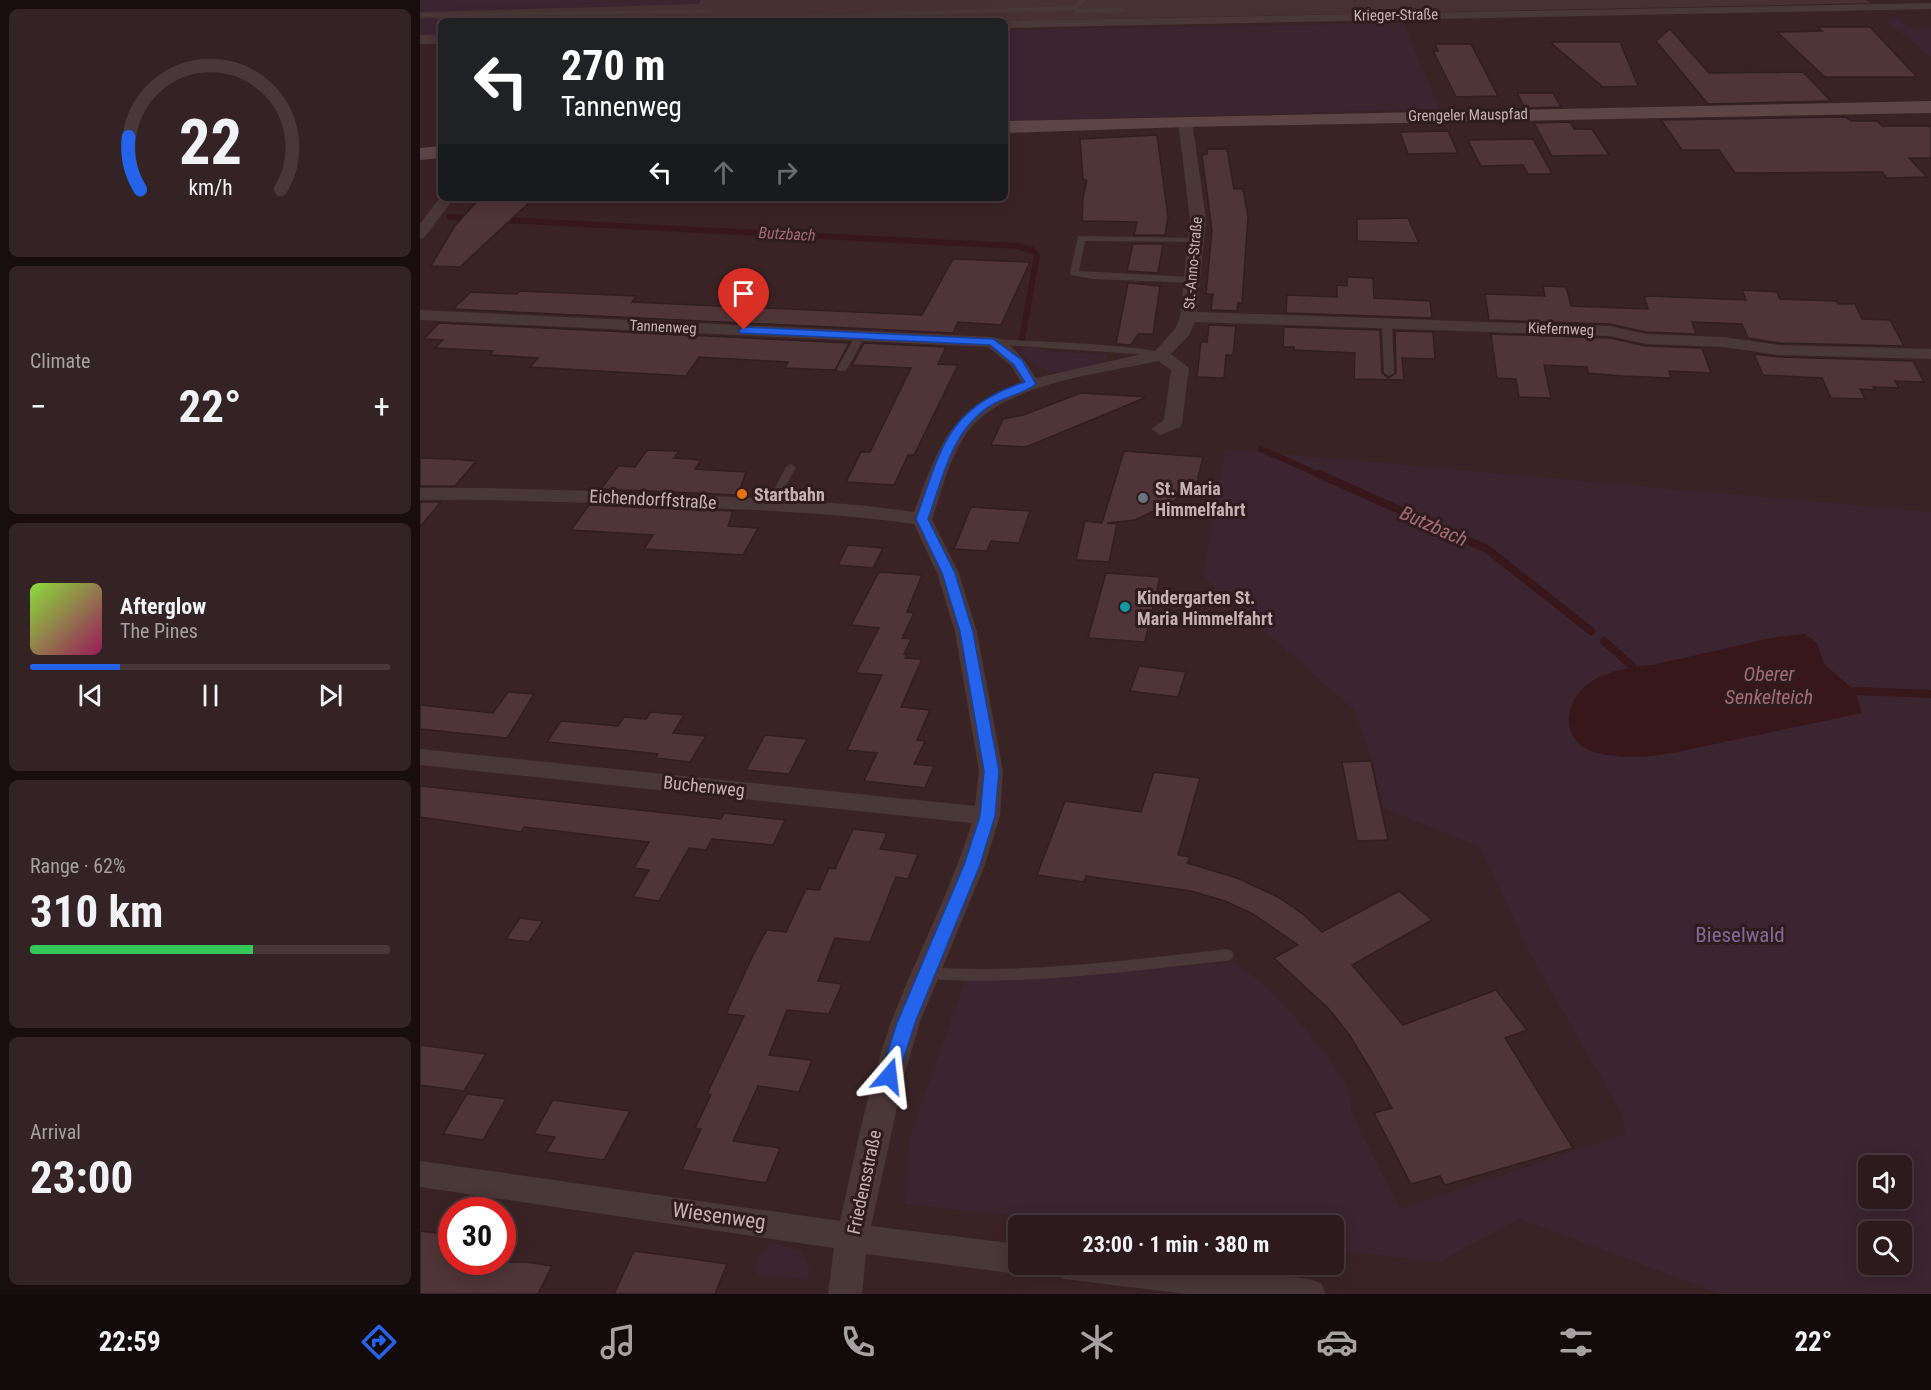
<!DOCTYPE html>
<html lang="en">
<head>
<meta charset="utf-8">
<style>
  :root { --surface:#2c1a1c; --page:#342325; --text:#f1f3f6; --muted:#a6a1a3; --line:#48383b; --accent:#2563eb }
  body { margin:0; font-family:"Roboto Condensed",sans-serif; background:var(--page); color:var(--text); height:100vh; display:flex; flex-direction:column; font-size:22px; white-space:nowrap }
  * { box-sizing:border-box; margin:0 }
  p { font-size:20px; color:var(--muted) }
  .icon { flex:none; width:33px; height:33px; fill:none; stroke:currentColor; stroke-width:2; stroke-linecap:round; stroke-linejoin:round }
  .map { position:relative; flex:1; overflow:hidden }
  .panel { display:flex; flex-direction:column; gap:9px; padding:9px; background:#180e0f; width:420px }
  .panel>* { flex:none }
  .banner { position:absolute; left:18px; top:18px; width:570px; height:183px; border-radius:9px; box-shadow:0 3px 15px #0003,0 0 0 2px var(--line); background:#202124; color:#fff; overflow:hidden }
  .fabs { position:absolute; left:1438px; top:1155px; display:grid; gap:12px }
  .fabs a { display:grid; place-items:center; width:54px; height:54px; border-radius:9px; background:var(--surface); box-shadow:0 3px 15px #0003,0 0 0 2px var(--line); font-size:30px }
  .speed { position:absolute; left:18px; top:1197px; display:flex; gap:12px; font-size:30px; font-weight:700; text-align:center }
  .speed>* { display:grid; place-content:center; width:78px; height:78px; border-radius:50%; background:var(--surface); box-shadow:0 3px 15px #0003,0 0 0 2px var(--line); line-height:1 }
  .speed .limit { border:9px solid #d22; background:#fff; color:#111 }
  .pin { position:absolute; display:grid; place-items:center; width:51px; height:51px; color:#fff; margin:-62px -26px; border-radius:50% 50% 50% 0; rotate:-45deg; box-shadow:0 0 6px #0007 }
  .pin .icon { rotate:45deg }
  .me { position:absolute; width:66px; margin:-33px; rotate:17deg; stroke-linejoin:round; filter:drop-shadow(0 0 4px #0008) }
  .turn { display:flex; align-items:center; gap:21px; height:126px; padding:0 24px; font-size:27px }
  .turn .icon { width:78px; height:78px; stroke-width:2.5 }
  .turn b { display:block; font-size:42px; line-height:51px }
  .lanes { display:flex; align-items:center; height:57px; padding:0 24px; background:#0003; justify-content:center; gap:30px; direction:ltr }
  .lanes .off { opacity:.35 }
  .big { font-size:45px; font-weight:700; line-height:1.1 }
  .panel .card { flex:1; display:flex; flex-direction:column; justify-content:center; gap:9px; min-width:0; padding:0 21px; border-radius:9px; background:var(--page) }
  .panel .dial { align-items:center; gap:0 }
  .dial svg { height:156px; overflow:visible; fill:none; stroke:var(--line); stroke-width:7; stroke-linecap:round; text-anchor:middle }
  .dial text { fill:var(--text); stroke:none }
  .song { display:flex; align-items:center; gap:18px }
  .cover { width:72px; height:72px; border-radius:9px; background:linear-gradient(135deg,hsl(90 70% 55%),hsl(330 70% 35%)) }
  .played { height:6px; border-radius:3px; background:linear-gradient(90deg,var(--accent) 25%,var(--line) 25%) }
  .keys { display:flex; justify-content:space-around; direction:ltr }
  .heat { display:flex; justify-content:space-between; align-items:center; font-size:33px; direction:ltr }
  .charge { height:9px; border-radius:4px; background:linear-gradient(90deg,#34c759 62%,var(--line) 0) }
  .trip { position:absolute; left:588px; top:1215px; width:336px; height:60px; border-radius:9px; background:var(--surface); box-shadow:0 3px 15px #0003,0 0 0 2px var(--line); font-weight:700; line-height:60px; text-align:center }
  .tab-bar { display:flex; height:96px; justify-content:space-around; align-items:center; background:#120a0b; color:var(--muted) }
  .tab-bar .icon { width:42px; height:42px }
  .tab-bar .active { color:var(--accent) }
  .tab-bar b { font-size:27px; color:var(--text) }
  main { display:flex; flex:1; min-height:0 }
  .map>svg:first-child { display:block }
</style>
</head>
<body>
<main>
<section class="panel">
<div class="card dial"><svg viewBox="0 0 100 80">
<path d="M14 69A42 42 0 1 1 86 69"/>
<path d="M14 69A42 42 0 0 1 8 42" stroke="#2563eb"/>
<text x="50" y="56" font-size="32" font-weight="700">22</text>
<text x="50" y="72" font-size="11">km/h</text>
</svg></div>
<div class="card"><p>Climate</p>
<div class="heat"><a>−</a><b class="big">22°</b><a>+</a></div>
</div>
<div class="card">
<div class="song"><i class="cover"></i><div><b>Afterglow</b><p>The Pines</p></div></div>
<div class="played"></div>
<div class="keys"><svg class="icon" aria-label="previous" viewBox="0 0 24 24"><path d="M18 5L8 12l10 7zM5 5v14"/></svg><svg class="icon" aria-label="pause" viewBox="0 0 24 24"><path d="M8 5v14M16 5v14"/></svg><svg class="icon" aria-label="next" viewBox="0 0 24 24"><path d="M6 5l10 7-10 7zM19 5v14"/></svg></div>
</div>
<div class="card"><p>Range · 62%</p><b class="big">310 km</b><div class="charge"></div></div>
<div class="card"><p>Arrival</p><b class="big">23:00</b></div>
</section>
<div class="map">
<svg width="1511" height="1294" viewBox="0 0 1511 1294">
  <rect width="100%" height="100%" fill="#3a2325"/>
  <path fill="#473133" d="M0,0H1446L1451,3L585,21H21V36L0,37Z"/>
  <path fill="#3b2531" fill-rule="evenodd" d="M0,0H281L279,4L0,12Z
    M1475,17L1490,28H1511V57L1464,20Z
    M0,18H15L24,21H21V34L0,35Z
    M983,23L1020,109L585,121V30Z
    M609,345L625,351L686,354L687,359L685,363C642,372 635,383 599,353L602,347Z
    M805,449L1511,512V1294H1301L1100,1219L1019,1262L914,1250V1226H682L485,1204L489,1139L546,979L812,963C841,971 924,1068 931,1098C932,1101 931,1108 931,1112L980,1209L1205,1134L1202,1114L1111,956L1060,847L963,808L952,759L934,710L783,577ZM1400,655L1404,664L1435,691L1442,713L1245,754L1208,757L1177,753L1158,745L1149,723L1212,666L1233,665L1251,660ZM1449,1166H1482V1198H1449ZM1449,1232H1482V1264H1449Z
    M356,1244L381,1251L390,1270L388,1280L336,1274C335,1258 339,1247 356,1244Z"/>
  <path fill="#37171a" d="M1385,634L1397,643L1404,664L1435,691L1442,713C1399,722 1356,731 1313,740C1269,749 1223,764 1178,753C1142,745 1140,705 1168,684C1183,672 1214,666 1233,665L1356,637Z"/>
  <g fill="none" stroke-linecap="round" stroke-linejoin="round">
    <path stroke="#37171a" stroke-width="6" d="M30,217L54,218
      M82,220L596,246L612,250L617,255L602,339
      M841,449L902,476"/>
    <path stroke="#37171a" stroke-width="8" d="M899,474L1067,549L1171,631
      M1184,641L1212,666
      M1435,691L1511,694"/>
  </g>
  <path fill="#503538" stroke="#311e20" stroke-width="1.5" d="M1398,27H1450L1497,77H1405L1357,32L1402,31Z
    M1250,29L1289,73L1383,72L1411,101L1288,104L1236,41Z
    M1130,42H1200L1218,86L1183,87Z
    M1015,44H1051L1078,96L1036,97L1013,51H1018Z
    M1097,93H1133L1141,107L1105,108Z
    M1426,117L1431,121H1457L1462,126H1511V158H1489L1507,177L1467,178L1462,172L1315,173L1299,150H1262L1241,120Z
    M1150,122L1154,129H1172L1189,155L1132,156L1114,123Z
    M1028,131L1038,153L988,154L980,132Z
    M737,135L748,217L745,235H714L717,222L662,221L663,197L667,181L663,179L660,139Z
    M1113,139L1132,174H1108L1103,165L1061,166L1048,140Z
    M787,149H807L814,189H823L828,217L822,303H818L817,311L791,310L793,294H786L792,230L782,155L787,154Z
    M60,198H114L40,267L11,266L34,227Z
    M988,218L999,243L937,241V219Z
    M713,244H743L738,273L707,271Z
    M533,259L610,262L581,325L538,322L533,333L33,309L51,292L97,294L100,291L216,296L212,302L502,315Z
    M927,277L953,278L954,298L1010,301L1012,318L866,313L867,295L917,297V285L927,286Z
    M708,283L740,286L733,334H718L711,345L696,344Z
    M1123,286L1146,287L1151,306L1228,309L1224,297L1231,296L1326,300L1322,290L1357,292L1360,299L1416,301L1418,304H1435L1442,319L1470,320L1484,346L1359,343L1328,338L1322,324L1272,322L1276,334L1226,332L1190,324L1069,320L1065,294L1125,296Z
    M19,323L429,343L415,370L365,368L368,362L279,357L266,376L110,367L118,358L70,355L73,351L15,348L23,340L4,339Z
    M789,325L816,326L813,355H806L804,378L777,377L781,342H787Z
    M864,327L960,330L962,373L968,378L976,373L975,331L1013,332L1015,359L982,358L984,380L934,379L935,353L874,350V347H863Z
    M1071,334L1190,338L1226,346L1282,348L1291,373L1249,371L1251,378L1202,376L1168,373L1167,367L1124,365L1131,398L1099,397L1096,379L1077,378Z
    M444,343L526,347L518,364L538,365L494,455H488L474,485L426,482L441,452H450L491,368L432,365Z
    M1334,354L1359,357L1493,361L1504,382L1475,381L1479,388L1453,387L1455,390L1440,389L1445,399L1411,398L1402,378L1343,375Z
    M661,393L727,397L606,447L571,445L583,419L603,415Z
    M227,450L259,451L254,458L281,460L275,469L326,472L318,495L181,489L198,466L215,467Z
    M704,451L783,457L777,482L761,481L756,500L715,520L687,523L697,524L689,562L656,560L665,521L682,523Z
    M0,458L30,459L56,461L35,486H0Z
    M0,502H21L0,527Z
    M169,505L313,511L308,526L338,528L323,555L224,549L233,535L151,530Z
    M551,507L610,511L599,543L571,541L567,551L534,549Z
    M428,545L463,548L453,568L418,565Z
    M459,572L502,575L487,612L494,613L482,638L491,639L484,654H487L485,658L502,659L481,707L510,710L497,740L505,741L494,764L514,766L505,788L444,781L457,753L427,750L462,675L436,673L459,628L431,625Z
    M686,573L740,577L725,642L668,638Z
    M719,666L766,672L758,697L710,691Z
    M88,692L114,694L87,738L0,729V705L73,713Z
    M231,712L264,715L253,733L286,736L270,762L236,758L238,754L127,742L141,721L198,726L204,717L226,719Z
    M345,735L387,739L369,774L326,770Z
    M951,761L968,840L937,841L922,762Z
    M734,772L780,778L758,855L770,857L767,863L817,878L858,897L884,915L902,932L979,891L1012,920L932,965L983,1025L1076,990L1107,1030L1085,1038L1153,1148L1025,1185L1020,1176L991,1184L954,1113L972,1108L952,1072L930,1036L910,1010L854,958L878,945L833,914L805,901L771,891L666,876L664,882L617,875L645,801L721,812Z
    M0,786L301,819L304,813L365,820L353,845L292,839L286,850L269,848L239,901L213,897L229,870L214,868L229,842L104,827L101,832L0,817Z
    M433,829L467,833L460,849L498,854L488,879L476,877L450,942L415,938L398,981L422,984L409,1014L367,1010L349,1055L392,1060L379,1092L338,1086L313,1141L360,1148L346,1183L262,1170L281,1129L275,1128L291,1095L287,1094L324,1016L306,1014L334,953L347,930L366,932L386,889L399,890L409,868L415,869Z
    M100,918L123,921L109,942L86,939Z
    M0,1045L66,1054L44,1091L0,1085Z
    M47,1094L86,1099L63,1140L23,1134Z
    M133,1100L210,1111L184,1160L126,1152L135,1137L114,1134Z
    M0,1231L32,1235V1262H105L132,1266L118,1294H0Z
    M214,1251L259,1257L307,1264L295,1294H194Z"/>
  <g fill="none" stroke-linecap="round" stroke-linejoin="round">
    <path fill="#4a3738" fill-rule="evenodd" d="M660,0H667L657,9L703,8L706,10L703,12L655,13L653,10L330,21H272L275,19L653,6Z
      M293,10L291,13L0,17V13Z
      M658,236L779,238V242H776L665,241L659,271L772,277L776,280L772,283L673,279L651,275L650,273Z
      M967,322L972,325L974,373L969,376L964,373L962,325Z
      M440,333L445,336L427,369L425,371H419L417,369L435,336Z
      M573,339C601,341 730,344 746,355L741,358L716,354L570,344V340Z
      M371,464L376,467L355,506L350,509L346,508L345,506L366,467Z
      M807,949L812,951L814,955L812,959L807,961C707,971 608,986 507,979L502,977L500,973L502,969L507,967C608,974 707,960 807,949Z"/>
    <path fill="#4a3738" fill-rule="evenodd" d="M1511,3V9L585,28L583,21Z
      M0,36H21V44H0Z
      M765,117L772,121L786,219L777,312L1190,326L1226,334L1303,337L1359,345L1511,349V359L1359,355L1303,347L1226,344L1190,336L775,322L769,335L751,354L769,368L762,423L760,427L740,435L731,429L744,420L751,370L738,361C680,374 582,383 546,434C529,459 522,491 512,519L539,573L557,632L583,771L580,816L565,865L500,1022L484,1076L451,1226L598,1244V1264H612L610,1269L598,1274L446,1254L442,1294H408L414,1248L0,1187V1161L420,1221C435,1155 448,1086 471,1022C497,955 530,892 552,823L0,765V749L555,806L559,771L535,632L517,573L494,524C418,513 340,510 263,507C176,503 88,499 0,500V488C88,487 176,491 263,495C341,498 418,501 494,512C519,445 529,409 601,382L591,366L568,347L0,320V310L573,337C592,341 606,362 616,378L735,351L755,329L760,317L770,219L758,121Z
      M21,196L34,198L5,237L0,239V224Z
      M628,1264H770L889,1279L901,1283L906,1294H767L644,1279L632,1274Z"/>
    <path fill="#5d4546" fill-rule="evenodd" d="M1511,101V113L765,127L585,133V121Z
      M21,146V158L0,160V148Z"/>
  </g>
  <path fill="#2563eb" stroke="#184099" stroke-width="1.5" d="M324,327L573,339L602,360L616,384C606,393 583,397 570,406C531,431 523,478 508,519L535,573L553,632L579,771L575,816L560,865L495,1023L478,1076L476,1081L469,1084L463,1081L460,1076L477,1023L544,865L560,816L564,771L540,632L522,573L496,519C521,450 526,407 605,382L594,365L570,345L320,333L319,330Z"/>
  <circle fill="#e8710a" stroke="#2f1c1e" stroke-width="2" cx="322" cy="494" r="6"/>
  <circle fill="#6b7280" stroke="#2f1c1e" stroke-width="2" cx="723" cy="498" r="6"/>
  <circle fill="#0f9aa8" stroke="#2f1c1e" stroke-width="2" cx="705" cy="607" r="6"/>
  <g text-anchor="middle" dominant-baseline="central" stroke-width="6" stroke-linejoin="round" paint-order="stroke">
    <g font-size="15" fill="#c6b2b3" stroke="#2f1c1e">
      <text transform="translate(976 15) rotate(-1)">Krieger-Straße</text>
      <text transform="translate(1048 115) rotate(-1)">Grengeler Mauspfad</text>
      <text transform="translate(773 263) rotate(-85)">St.-Anno-Straße</text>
      <text transform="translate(243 327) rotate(3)">Tannenweg</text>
      <text transform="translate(1141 329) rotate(2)">Kiefernweg</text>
    </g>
    <g font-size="16" font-style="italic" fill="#a46c72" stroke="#2f1c1e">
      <text transform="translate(367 234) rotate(3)">Butzbach</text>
    </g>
    <g font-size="18" font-weight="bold" fill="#c6b2b3" stroke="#2f1c1e" text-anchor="start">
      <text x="735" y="488">St. Maria<tspan x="735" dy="21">Himmelfahrt</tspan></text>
      <text x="334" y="494">Startbahn</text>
      <text x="717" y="597">Kindergarten St.<tspan x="717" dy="21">Maria Himmelfahrt</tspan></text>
    </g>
    <g font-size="18" fill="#c6b2b3" stroke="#2f1c1e">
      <text transform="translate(233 499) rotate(3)">Eichendorffstraße</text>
      <text transform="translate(284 786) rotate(6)">Buchenweg</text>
      <text transform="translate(444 1182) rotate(-78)">Friedensstraße</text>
    </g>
    <g font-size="20" font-style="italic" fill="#a46c72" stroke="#2f1c1e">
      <text transform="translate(1014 526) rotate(24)">Butzbach</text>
      <text x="1349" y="674">Oberer<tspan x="1349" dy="23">Senkelteich</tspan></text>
    </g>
    <g font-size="21" fill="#826a96" stroke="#2f1c1e">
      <text x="1320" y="935">Bieselwald</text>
    </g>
    <g font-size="21" fill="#c6b2b3" stroke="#2f1c1e">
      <text transform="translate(299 1216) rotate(8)">Wiesenweg</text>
    </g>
  </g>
</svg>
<div class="fabs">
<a><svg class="icon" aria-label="sound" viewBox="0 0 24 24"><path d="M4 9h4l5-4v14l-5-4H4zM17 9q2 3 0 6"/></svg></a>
<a><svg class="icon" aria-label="search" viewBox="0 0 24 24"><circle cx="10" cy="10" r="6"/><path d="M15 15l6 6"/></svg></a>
</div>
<div class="speed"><div class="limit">30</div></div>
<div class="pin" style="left:324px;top:330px;background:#d93025"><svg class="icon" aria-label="arrive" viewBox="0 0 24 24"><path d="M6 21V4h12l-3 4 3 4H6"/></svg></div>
<svg class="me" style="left:469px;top:1076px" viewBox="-20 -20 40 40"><path d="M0-17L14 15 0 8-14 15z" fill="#2563eb" stroke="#fff" stroke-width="4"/></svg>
<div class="trip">23:00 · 1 min · 380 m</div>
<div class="banner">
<div class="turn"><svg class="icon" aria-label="left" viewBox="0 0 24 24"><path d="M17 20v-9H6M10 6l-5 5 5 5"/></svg><div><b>270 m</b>Tannenweg</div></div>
<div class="lanes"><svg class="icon" aria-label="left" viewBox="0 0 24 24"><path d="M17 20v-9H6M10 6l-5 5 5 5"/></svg><svg class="icon off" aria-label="ahead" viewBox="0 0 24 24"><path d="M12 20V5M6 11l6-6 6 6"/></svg><svg class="icon off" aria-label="right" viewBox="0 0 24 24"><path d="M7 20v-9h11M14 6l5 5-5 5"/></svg></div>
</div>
</div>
</main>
<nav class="tab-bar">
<b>22:59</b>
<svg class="icon active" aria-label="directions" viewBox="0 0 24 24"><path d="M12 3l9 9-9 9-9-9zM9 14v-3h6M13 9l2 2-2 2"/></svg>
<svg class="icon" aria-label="music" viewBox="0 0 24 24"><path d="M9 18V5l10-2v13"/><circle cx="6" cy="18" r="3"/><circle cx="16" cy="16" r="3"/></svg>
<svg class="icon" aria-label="phone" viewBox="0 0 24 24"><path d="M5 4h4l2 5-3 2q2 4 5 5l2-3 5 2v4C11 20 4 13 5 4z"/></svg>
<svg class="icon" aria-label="climate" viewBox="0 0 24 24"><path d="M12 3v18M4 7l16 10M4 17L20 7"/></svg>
<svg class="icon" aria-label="car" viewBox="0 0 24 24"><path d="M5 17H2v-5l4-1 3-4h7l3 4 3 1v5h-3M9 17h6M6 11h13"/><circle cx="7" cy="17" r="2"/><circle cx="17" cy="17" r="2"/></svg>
<svg class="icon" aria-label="filters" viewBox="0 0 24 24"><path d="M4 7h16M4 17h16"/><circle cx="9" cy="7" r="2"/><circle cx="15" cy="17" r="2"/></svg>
<b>22°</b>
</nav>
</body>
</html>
